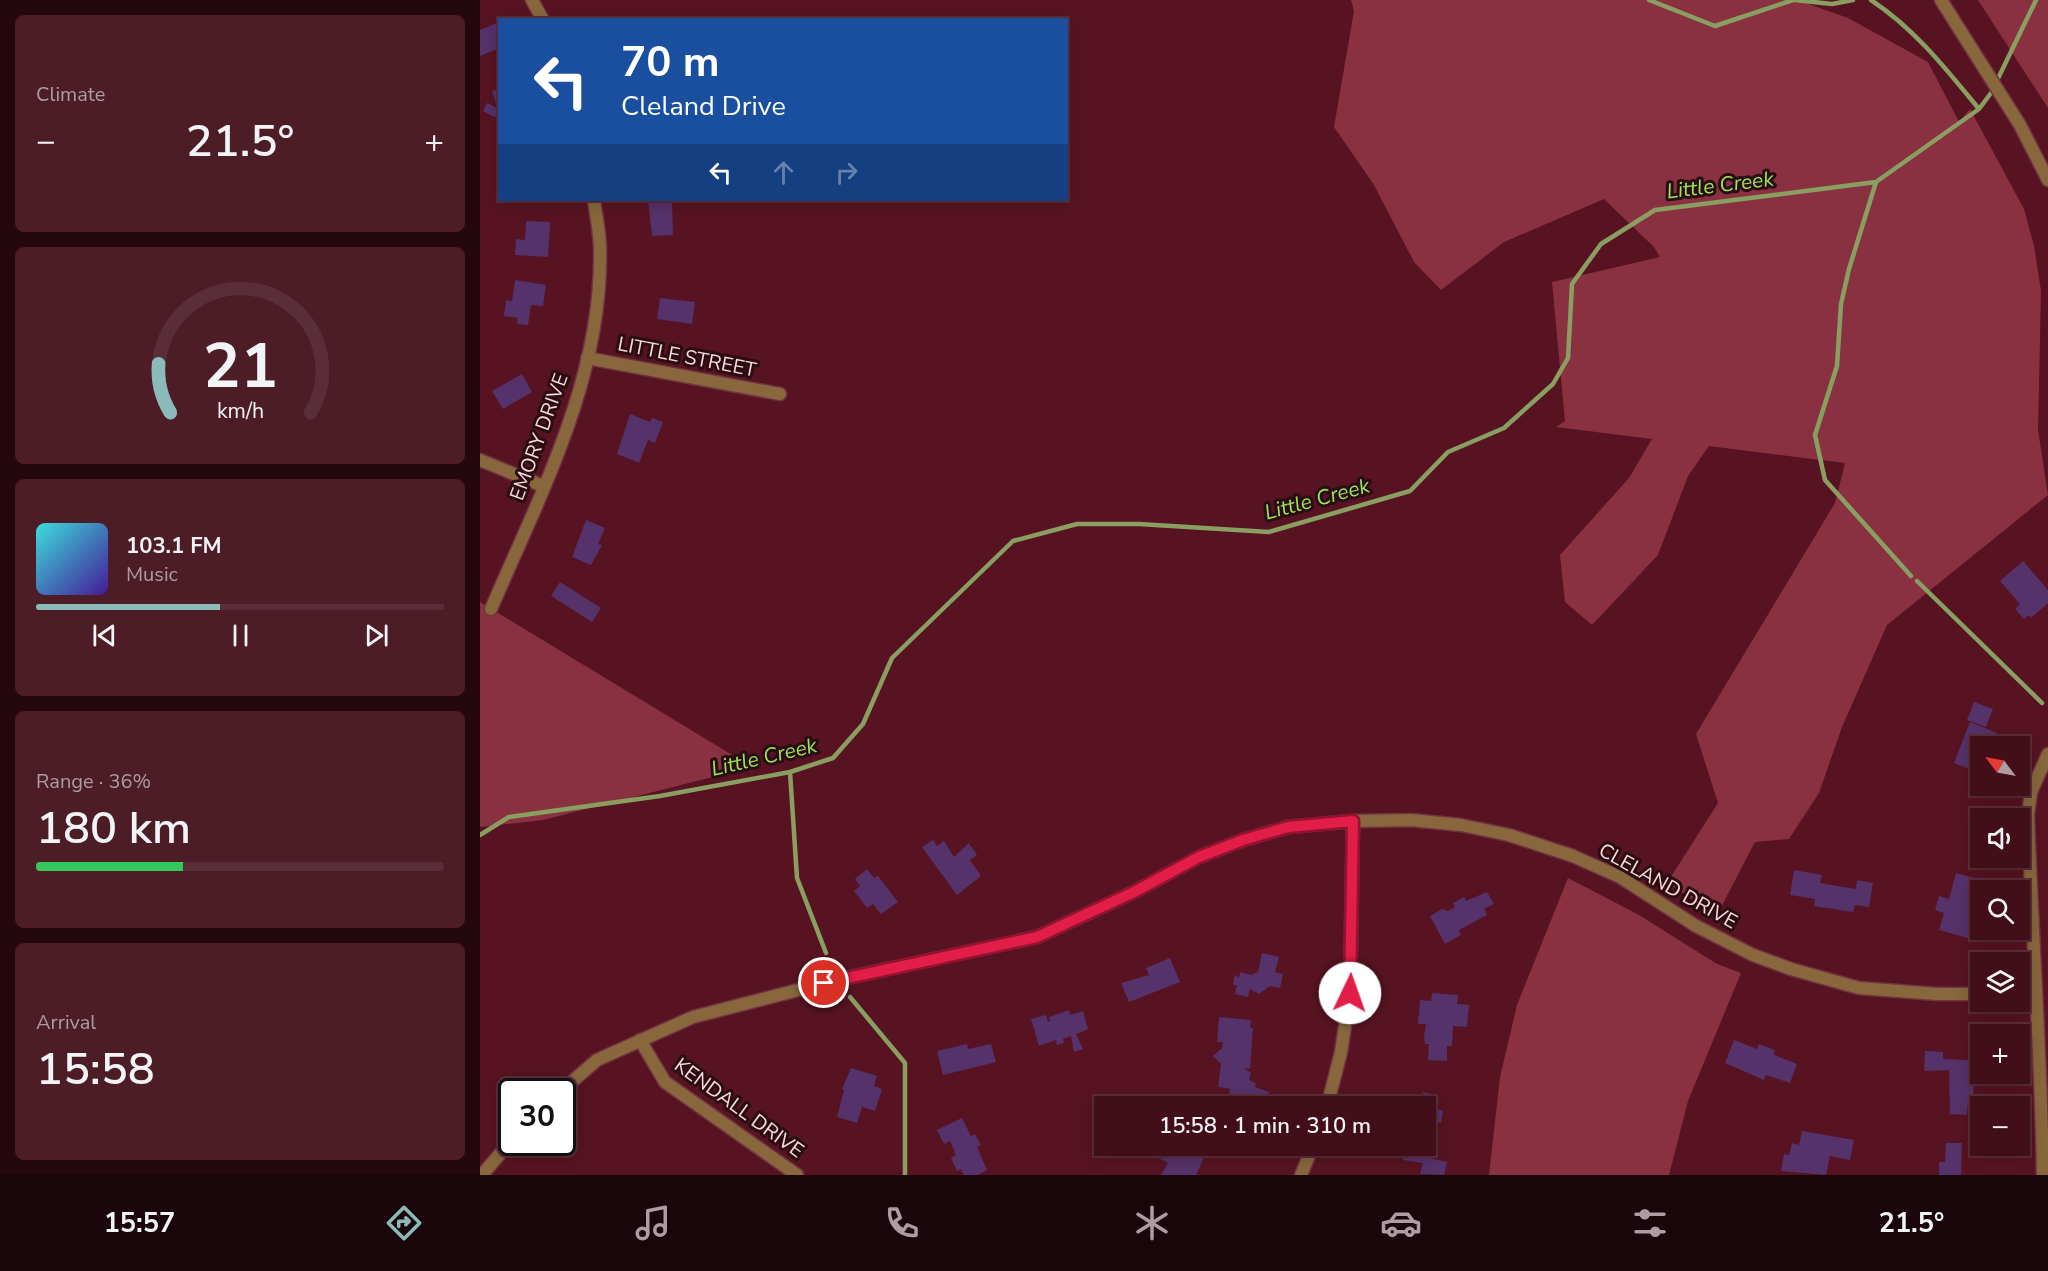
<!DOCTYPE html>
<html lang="en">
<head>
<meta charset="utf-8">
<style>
  :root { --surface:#410e1a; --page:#4c1c27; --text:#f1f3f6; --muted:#ae9ca2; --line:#5a2e39; --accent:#8bbbb9 }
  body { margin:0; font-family:"Nunito Sans",sans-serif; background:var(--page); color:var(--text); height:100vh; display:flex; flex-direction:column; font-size:22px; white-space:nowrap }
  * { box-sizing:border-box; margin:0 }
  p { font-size:20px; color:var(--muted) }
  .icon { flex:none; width:33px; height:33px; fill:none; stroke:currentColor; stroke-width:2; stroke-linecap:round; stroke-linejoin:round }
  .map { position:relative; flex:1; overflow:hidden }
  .panel { display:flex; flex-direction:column; gap:15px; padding:15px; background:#24080e; width:480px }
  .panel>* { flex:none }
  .guide { position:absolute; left:18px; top:18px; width:570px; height:183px; border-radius:0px; box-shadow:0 3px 15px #0003,0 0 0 2px var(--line); background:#1a4fa0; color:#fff; overflow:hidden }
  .needle { width:39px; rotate:302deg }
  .buttons { position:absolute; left:1490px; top:736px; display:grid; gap:12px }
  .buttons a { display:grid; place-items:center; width:60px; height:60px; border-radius:0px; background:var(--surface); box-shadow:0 3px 15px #0003,0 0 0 2px var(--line); font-size:30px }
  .speed { position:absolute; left:18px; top:1078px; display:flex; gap:12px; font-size:30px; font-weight:700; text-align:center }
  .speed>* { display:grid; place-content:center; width:78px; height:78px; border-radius:50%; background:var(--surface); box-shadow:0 3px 15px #0003,0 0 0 2px var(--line); line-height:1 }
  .speed .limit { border:3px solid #111; border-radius:9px; background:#fff; color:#111 }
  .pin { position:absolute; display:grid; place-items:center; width:51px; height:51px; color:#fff; margin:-26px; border:3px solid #fff; border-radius:50%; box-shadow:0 2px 6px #0007 }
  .me { position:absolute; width:66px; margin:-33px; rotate:3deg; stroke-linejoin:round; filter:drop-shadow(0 0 4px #0008) }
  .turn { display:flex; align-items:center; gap:21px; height:126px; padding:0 24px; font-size:27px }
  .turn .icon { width:78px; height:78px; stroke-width:2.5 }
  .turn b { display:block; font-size:42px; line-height:51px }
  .lanes { display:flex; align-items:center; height:57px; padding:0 24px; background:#0003; justify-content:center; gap:30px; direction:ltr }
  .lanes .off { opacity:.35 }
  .big { font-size:45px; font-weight:600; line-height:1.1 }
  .panel .widget { flex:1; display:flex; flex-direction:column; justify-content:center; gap:9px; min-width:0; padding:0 21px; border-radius:9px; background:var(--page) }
  .panel .dial { align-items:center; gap:0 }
  .dial svg { height:156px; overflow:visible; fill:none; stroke:var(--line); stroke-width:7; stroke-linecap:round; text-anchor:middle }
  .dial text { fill:var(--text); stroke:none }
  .song { display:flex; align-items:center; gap:18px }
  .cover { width:72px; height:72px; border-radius:9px; background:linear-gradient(135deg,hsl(180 70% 55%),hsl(260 70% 35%)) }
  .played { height:6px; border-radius:3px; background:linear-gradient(90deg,var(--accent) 45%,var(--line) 45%) }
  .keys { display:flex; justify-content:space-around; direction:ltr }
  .heat { display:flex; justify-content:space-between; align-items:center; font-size:33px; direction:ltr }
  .charge { height:9px; border-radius:4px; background:linear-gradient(90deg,#34c759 36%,var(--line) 0) }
  .trip { position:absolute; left:614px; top:1096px; width:342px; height:60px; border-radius:0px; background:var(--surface); box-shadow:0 3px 15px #0003,0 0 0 2px var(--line); font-weight:600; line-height:60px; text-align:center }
  .tab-bar { display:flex; height:96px; justify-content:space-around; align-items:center; background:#1a060a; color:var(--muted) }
  .tab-bar .icon { width:42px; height:42px }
  .tab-bar .on { color:var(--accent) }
  .tab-bar b { font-size:27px; color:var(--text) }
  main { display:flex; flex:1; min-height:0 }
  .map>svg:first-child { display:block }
</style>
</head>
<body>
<main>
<section class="panel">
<div class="widget"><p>Climate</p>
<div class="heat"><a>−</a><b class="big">21.5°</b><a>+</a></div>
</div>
<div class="widget dial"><svg viewBox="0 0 100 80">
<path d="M14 69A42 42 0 1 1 86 69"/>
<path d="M14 69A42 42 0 0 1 8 44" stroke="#8bbbb9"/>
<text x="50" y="56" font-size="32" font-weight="700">21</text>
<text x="50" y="72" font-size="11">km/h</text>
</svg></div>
<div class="widget">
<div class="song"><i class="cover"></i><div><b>103.1 FM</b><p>Music</p></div></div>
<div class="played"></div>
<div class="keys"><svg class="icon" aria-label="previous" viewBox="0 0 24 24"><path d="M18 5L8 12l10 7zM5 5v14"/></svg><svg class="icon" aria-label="pause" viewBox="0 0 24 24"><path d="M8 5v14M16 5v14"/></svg><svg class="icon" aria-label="next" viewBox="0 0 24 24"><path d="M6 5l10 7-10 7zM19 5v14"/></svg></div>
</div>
<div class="widget"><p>Range · 36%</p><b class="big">180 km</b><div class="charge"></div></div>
<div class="widget"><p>Arrival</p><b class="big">15:58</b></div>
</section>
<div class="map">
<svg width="1568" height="1175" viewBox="0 0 1568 1175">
  <rect width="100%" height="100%" fill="#571322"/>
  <path fill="#8a3141" d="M871,0H1317L1368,18L1448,62L1479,122L1490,109L1544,209L1554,246L1561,291L1558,430L1568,495L1407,625L1362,727L1339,793L1309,839L1275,842L1237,915L1187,883L1238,803L1216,734L1355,503L1365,463L1229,446L1208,476L1178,555L1112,625L1085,602L1080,555L1149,478L1172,439L1076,427L1085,421L1072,282L1180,257L1174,247L1124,199L1024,242L961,290L934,262L894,185L854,127L874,11Z
    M1498,0H1568V108Z
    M0,602L272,767L63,820L0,827Z
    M1088,878L1159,915L1237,964L1261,973L1208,1101L1189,1175H1009L1020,1077L1037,1005Z"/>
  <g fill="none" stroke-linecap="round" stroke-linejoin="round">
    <path stroke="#899f61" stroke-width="4.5" d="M1169,0L1235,26L1313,0
      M1315,0L1352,4L1373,0
      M1391,0C1435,29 1466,69 1499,109
      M1396,182L1369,269L1361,304L1357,366L1335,435L1345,480L1431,576
      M1437,581L1562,703
      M310,772L317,878L346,953
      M0,835L29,817L180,796L310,772L353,758L383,724L412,658L533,541L597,524H659L789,532L930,491L968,452L1024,428L1073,384L1088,358L1092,284L1121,244L1175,210L1396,182L1499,109L1511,93L1556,0
      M370,997L425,1063V1175"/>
  </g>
  <path fill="#553269" d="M20,22V48L0,56V30Z
    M20,88V115L14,117L3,111L7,103L17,108L12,91Z
    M168,200H192L193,235L172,236Z
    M46,221L70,222L68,257L35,255L36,239L45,240Z
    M35,280L66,285L63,306L51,305L48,325L37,324L38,318L24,316L26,300L32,301Z
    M180,298L215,302L212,324L177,319Z
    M42,374L52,392L23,409L12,391Z
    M150,414L170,422L172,418L183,422L175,443L168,440L159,463L137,454Z
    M106,520L125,528L118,544L122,545L111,565L92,557Z
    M1543,561L1568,590V603L1551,618L1549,615L1544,619L1535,609L1540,604L1520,581Z
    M80,582L121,608L112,622L71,596Z
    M1494,702L1513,709L1506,727L1487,720Z
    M1490,722L1517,733L1511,747H1500V773L1474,763Z
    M453,840L457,846L464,841L474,857L489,843L497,855L490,860L501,876L477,895L442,847Z
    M387,869L394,878L398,876L418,902L401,914L393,904L387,908L374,891L380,886L375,879Z
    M1314,870L1342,875L1340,883L1376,889L1377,880L1393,883L1389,907L1375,905L1373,912L1334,906L1335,899L1310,895Z
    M1476,873L1497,879L1491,900L1499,902L1488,938L1459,930L1464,913L1455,910L1459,896L1469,899Z
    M1007,892L1014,904L1004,909L1007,915L979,930L981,935L965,944L950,916L962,909L968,911L975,907L973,903L984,897L986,901Z
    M782,953L799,957L795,972L803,974L800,988L790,986L779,994L770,989L768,997L755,994L757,985H753L755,975L759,978L760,972L771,975L778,972Z
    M690,958L700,982L649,1002L641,983L669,975L666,968Z
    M952,993L978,995L977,1004L989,1005L987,1027L973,1026L972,1046H967V1061L948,1060L949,1044H945L944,1037L946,1024H938L940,1000L951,1001Z
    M589,1010L590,1015L603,1011L608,1029L596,1034L603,1049L594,1052L591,1036L583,1039L584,1043L577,1045L576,1040L559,1046L551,1019L566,1015L568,1022L570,1021L569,1017Z
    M739,1017L771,1020L770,1028H773L770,1069L763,1068L771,1073L769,1080L776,1083L775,1087L789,1092L784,1107H761L748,1102L750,1089L738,1087L741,1064L733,1056L742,1048L743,1042H737Z
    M1254,1040L1277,1049L1279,1044L1295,1050L1294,1055L1317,1064L1310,1083L1286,1075L1284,1080L1245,1063Z
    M487,1044L488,1049L511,1044L516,1062L463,1075L457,1051Z
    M1445,1051L1463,1052V1059L1489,1060L1488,1068L1494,1069L1493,1103H1488L1487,1115L1470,1114L1469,1070L1444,1071Z
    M371,1068L397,1076L394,1086L402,1089L395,1111L382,1107L377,1123L357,1117L364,1090L362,1089Z
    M943,1092L956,1095V1099L959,1100L957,1109L963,1111L961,1123L949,1120L946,1135L945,1107H935L937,1101L941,1102Z
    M482,1118L491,1136L495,1134L501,1145L497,1147L507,1170L498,1175H484L481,1169L477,1171L471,1158L476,1155L470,1141L464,1144L457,1130Z
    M1322,1131L1374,1140L1370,1160L1350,1156L1346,1175L1301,1171L1304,1154L1309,1155L1312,1143L1319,1145Z
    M945,1135L951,1137L954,1142L947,1150L942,1149L941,1156L967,1162L964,1175L940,1174L943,1163L923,1160L924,1154L920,1153L922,1146H945Z
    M1466,1143H1482L1481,1175H1459V1162H1465Z
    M673,1146H737L732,1154L727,1151L716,1175H681L688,1163L669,1153Z"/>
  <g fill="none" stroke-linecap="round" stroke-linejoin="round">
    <g stroke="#713340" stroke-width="15">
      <path id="minor" d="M52,0L63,20
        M1461,0L1540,125L1568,180
        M107,358L300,394
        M0,460L63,486
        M11,609C60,495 123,377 120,249C120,233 116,216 114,200
        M1539,992L1554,991
        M160,1040L185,1082L317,1175
        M80,1092L117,1060L213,1017L361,979L557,937L654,892L719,857L763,840L808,827L873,821L931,820L981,825L1029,835L1093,856L1140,877L1216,926L1273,955L1311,969L1379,988L1457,994H1500
        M847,1107L861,1052L870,993L873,821
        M2,1175L32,1140
        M821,1175L833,1146
        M1563,1175C1561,1055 1552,935 1548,815L1551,792L1568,754"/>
    </g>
    <use href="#minor" stroke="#88673d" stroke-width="12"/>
  </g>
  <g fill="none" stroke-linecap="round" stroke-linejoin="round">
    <g stroke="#92132f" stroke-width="15">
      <path id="route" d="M344,983L557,937L654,892L719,857L763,840L808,827L873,821L870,993"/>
    </g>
    <use href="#route" stroke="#e11d48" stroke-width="10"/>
  </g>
  <g text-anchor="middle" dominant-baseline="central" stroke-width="6" stroke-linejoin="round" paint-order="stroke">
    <g font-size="20" fill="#fbd8db" stroke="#2a0d12">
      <text transform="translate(207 357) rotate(11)">LITTLE STREET</text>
      <text transform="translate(59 437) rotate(-70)">EMORY DRIVE</text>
      <text transform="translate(1188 886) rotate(29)">CLELAND DRIVE</text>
      <text transform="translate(259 1108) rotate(36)">KENDALL DRIVE</text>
    </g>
    <g font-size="21" font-style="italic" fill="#9ae555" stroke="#2a0d12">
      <text transform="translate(1240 185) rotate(-7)">Little Creek</text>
      <text transform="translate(837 499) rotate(-15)">Little Creek</text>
      <text transform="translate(284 757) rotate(-13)">Little Creek</text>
    </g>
  </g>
</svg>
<div class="buttons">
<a><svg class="needle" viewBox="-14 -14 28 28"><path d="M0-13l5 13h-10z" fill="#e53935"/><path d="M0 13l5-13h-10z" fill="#ae9ca2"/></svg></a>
<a><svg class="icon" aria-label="sound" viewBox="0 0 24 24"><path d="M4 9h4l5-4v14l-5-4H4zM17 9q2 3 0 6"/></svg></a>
<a><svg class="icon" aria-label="search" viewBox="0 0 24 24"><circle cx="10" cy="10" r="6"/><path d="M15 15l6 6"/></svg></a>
<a><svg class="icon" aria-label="layers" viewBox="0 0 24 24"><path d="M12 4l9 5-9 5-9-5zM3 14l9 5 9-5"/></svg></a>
<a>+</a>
<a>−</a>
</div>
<div class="speed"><div class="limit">30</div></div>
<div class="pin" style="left:344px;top:983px;background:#d93025"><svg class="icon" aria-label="arrive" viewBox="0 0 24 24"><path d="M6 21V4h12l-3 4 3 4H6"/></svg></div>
<svg class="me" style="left:870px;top:993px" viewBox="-20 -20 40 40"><circle r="19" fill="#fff"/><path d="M0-13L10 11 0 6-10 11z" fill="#e11d48"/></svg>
<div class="trip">15:58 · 1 min · 310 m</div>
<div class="guide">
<div class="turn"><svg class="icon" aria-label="left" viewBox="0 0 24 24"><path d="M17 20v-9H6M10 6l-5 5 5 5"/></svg><div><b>70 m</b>Cleland Drive</div></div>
<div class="lanes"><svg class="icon" aria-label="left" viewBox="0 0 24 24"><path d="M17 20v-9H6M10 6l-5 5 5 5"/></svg><svg class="icon off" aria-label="ahead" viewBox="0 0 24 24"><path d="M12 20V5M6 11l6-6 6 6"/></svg><svg class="icon off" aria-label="right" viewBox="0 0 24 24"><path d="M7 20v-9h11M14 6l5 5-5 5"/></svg></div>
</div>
</div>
</main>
<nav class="tab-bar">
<b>15:57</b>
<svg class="icon on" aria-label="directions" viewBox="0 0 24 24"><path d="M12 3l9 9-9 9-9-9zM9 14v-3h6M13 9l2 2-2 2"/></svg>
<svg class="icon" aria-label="music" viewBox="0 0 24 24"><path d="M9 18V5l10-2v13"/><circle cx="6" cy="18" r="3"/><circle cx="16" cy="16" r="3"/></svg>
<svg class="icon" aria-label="phone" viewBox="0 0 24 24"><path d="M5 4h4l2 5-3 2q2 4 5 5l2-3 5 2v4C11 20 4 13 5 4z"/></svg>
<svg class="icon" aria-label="climate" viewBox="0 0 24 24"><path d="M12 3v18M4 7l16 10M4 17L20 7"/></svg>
<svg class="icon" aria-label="car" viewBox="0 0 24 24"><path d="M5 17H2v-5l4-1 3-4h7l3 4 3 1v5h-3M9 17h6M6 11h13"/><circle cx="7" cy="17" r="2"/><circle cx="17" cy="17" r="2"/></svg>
<svg class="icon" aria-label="filters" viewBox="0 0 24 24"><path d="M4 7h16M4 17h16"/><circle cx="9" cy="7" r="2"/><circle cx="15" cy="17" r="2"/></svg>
<b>21.5°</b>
</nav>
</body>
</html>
